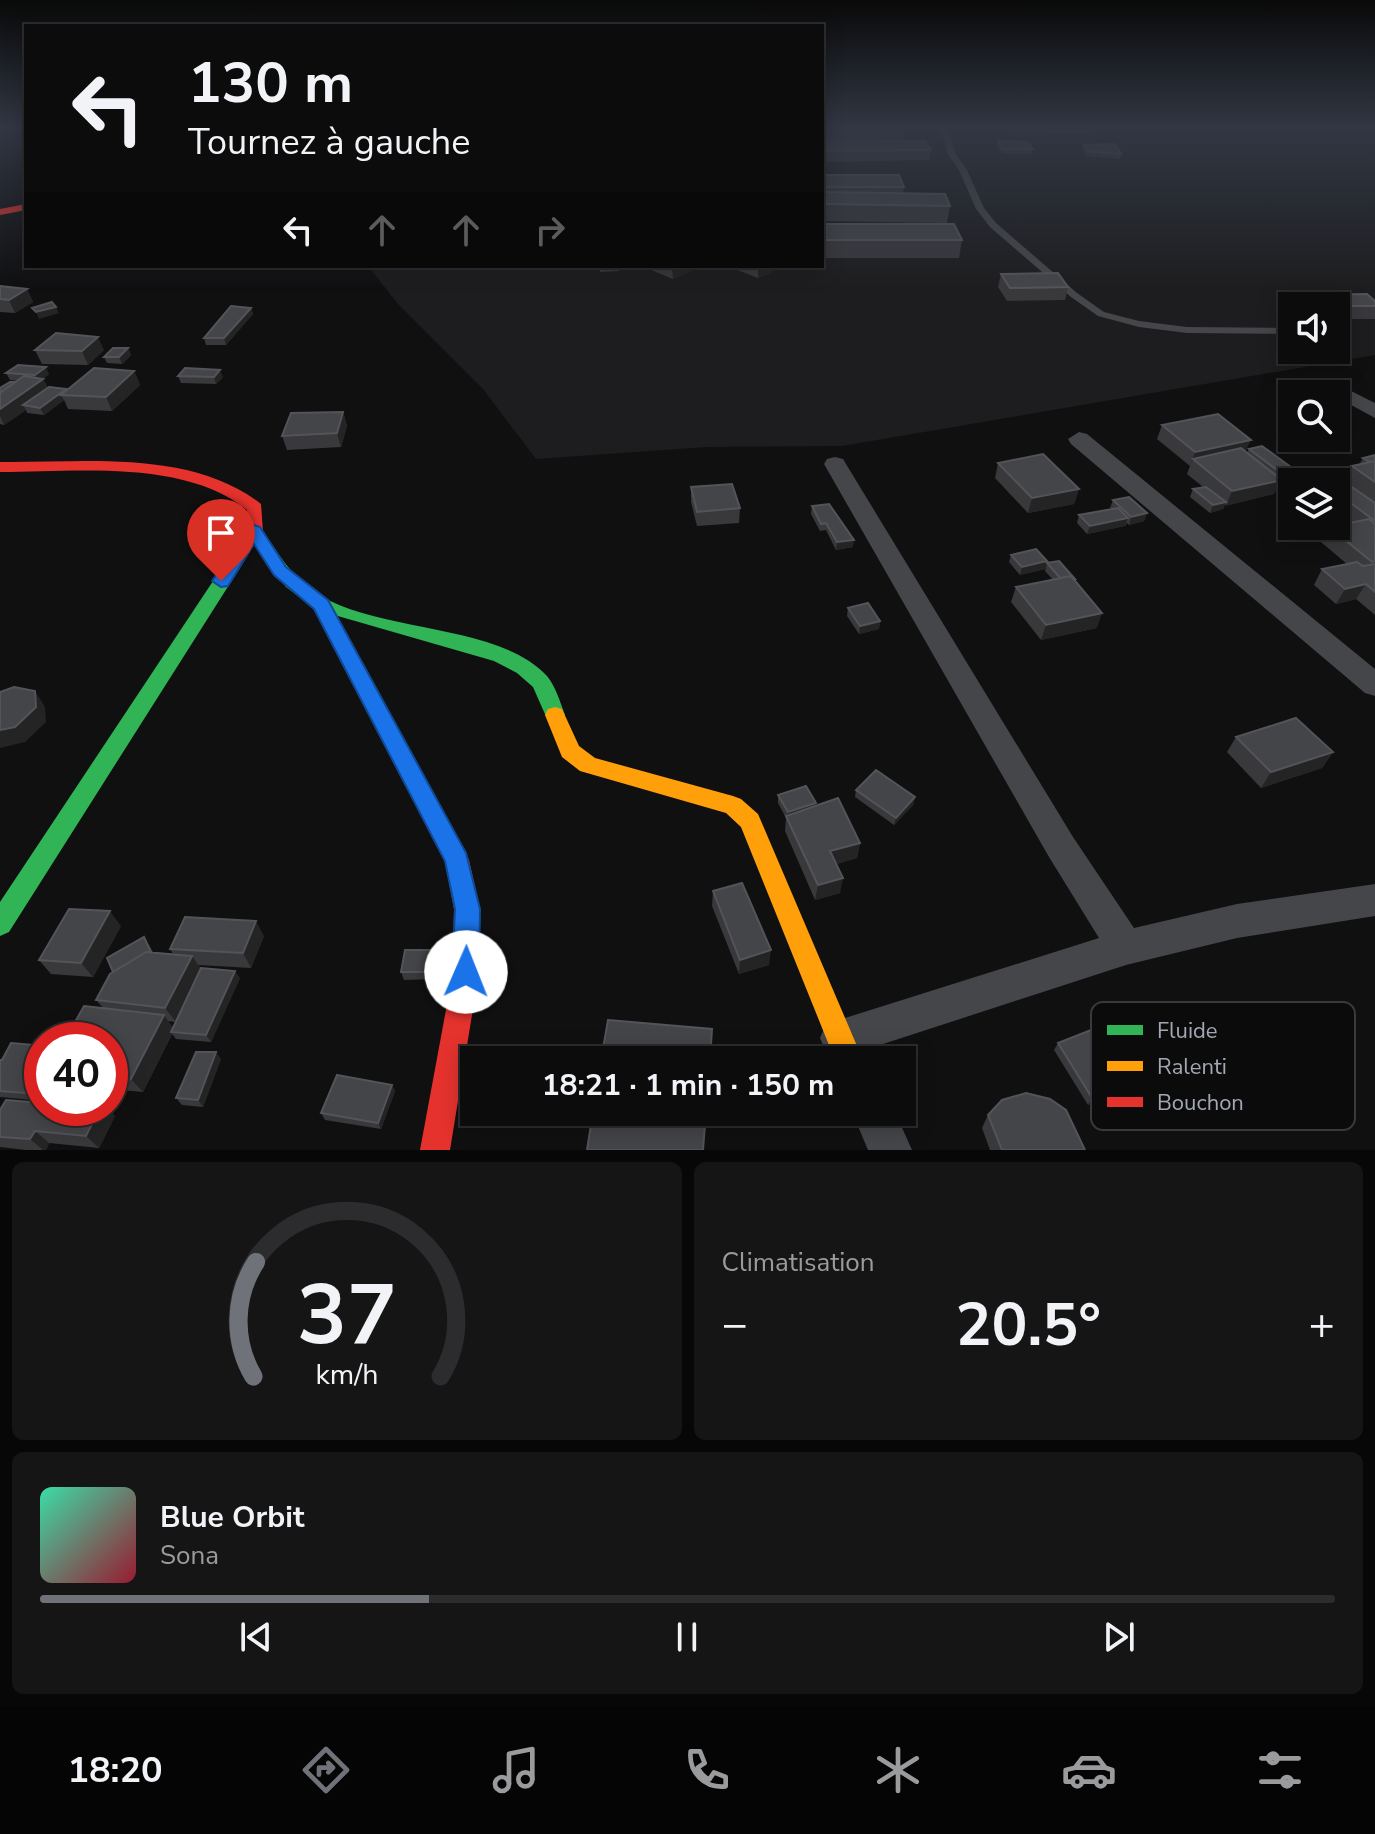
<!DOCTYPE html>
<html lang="fr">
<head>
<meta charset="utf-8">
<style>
  :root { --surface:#0c0c0d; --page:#151516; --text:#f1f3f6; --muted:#9a9b9d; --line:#2c2c2e; --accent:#6f7279 }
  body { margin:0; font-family:"Nunito Sans",sans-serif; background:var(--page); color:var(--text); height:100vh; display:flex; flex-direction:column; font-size:30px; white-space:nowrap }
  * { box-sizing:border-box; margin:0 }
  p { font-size:26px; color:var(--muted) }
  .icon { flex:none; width:44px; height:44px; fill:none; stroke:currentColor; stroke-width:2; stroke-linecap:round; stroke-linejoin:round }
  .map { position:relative; height:1150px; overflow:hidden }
  .side { display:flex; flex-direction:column; gap:12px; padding:12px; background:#070707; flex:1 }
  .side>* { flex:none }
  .hud { position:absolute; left:24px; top:24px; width:800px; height:244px; border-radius:0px; box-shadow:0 4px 20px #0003,0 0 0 2px var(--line); background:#0c0c0d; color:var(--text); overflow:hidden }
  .fabs { position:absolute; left:1278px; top:292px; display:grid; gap:16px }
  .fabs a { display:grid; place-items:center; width:72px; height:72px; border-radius:0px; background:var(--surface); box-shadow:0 4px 20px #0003,0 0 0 2px var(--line); font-size:40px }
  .speed { position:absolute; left:24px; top:1022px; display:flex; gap:16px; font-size:40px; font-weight:700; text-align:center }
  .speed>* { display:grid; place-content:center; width:104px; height:104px; border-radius:50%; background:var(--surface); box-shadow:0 4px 20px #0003,0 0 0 2px var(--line); line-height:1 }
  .speed .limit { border:12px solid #d22; background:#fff; color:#111 }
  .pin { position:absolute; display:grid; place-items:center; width:68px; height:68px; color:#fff; margin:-82px -34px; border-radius:50% 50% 50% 0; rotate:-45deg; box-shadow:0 0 8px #0007 }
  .pin .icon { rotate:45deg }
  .me { position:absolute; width:88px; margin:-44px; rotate:1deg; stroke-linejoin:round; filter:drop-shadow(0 0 6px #0008) }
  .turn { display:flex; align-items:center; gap:28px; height:168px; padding:0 32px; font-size:36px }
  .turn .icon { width:104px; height:104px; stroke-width:2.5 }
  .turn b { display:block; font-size:56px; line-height:68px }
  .lanes { display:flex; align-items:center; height:76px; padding:0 32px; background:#0003; justify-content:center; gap:40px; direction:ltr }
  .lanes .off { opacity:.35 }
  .big { font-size:60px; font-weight:700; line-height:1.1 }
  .side .card { flex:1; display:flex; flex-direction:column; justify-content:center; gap:12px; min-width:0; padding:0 28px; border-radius:12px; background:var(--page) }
  .side .dial { align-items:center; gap:0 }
  .dial svg { height:208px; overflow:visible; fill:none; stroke:var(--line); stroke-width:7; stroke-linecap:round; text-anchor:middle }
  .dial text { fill:var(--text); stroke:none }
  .song { display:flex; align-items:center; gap:24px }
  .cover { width:96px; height:96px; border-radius:12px; background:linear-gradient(135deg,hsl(160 70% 55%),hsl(350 70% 35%)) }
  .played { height:8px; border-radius:4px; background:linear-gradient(90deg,var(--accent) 30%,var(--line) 30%) }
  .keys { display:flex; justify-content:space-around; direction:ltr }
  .heat { display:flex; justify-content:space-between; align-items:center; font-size:44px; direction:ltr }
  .side .tiles { flex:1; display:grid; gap:12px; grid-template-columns:1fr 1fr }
  .card:last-child { grid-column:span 2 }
  .trip { position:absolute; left:460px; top:1046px; width:456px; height:80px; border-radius:0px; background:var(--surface); box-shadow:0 4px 20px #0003,0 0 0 2px var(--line); font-weight:700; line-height:80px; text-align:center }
  .menu { display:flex; height:128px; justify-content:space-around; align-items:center; background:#050505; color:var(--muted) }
  .menu .icon { width:56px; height:56px }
  .menu .active { color:var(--accent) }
  .menu b { font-size:36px; color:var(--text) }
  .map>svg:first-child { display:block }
</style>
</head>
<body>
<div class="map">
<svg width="1375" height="1150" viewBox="0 0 1375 1150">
  <rect width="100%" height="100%" fill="#101011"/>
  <path fill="#1d1d1f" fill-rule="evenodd" d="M822,128H1375V355L842,446L707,447L536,459L483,389L398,304L368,266H822ZM1292,306H1336V350H1292Z"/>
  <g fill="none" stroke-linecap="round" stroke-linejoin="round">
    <path fill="#454649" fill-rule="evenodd" d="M941,128H947L956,154L967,170L984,208L996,223L1077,293L1104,312L1139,321L1187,327L1292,328V334L1187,333L1139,327L1098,316L1071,297L990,227L976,209L959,170L948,154Z
      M985,128L1076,130L1114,128L1076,134L988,130Z"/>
    <path fill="#454649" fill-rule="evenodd" d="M1349,390L1375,403V418L1342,400L1339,396Z
      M1079,432L1087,434L1375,669V696L1365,693L1071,444L1068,439Z
      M835,457L843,459L846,464L1073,837L1134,928L1237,904L1375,884V916L1237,938L1126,965L840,1058L826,1052L820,1038L826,1024L1099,938L1049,857L824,464L827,459Z
      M852,1112H895L912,1150H868Z"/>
    <path fill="#30b455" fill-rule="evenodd" d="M254,526L260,527C277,552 294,581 321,596C380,632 499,624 547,676C556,687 560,702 565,715L562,721L555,723L548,721L533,687L517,673L494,661L317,610L286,587L245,531Z
      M239,549L248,555L9,932L0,936V902L233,551Z"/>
    <path fill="#ff9f0a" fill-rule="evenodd" d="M555,707L562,709L579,746L595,758L733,796L741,799L758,814L863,1060H835L741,827L726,813L580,771L562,757L545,715L548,709Z"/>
    <path fill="#e5322d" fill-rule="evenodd" d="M26,204V210L0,215V209Z
      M0,462C85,463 190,449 261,504L263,531L245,559L239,561L230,555L245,531L247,510C184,459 77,472 0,472Z
      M321,599L330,605L469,860L480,909L479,972L450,1150H420L453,972L454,909L445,861L312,605Z"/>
  </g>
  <path fill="#39393c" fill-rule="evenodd" d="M822,128H905L903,141L931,150L929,160L822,162Z
    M998,141L1033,149L1031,154H1002L997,147Z
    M1084,145L1121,154L1120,159L1086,156L1083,150Z
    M822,175L904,187L903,193L950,206L947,223L824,221L822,209L823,198H822Z
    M822,224L962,240L959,258H822Z
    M600,266H619V271L600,272Z
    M649,266H702L673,279L649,269Z
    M727,266H780V268L758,278Z
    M1001,274L1068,287L1065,300L1007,301L998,287Z
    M0,286L27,289L33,302L15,313L0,312Z
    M1313,295L1375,301V319H1336V306H1308Z
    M251,308L253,314L226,345H206L204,338Z
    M128,348L131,355L122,364L107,363L104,357Z
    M35,350H104L88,365L42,364Z
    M134,371L140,385L112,411L68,409L64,400L44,415L27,413L26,410L4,425L0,424V388L18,381L10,380L6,373L49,374L43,379L48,388L67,391Z
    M178,376L223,377L216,384L181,383Z
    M343,412L347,426L341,447L287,450L282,436Z
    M1162,425L1247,453L1249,449L1303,476L1300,482H1292L1285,486L1280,482L1274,494L1225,505L1223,509L1210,513L1190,497L1193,489L1203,487L1187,474L1190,466L1157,439Z
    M1375,455V615L1356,599L1336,604L1314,585L1322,569L1347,564L1321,542L1329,527L1350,523L1336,513V482H1311L1314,476L1344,482L1352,466L1359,465L1363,458Z
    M998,463L1079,489L1074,504L1028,513L995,478Z
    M691,487L740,508L739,523L697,526L691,502Z
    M1113,500L1147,513L1144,521L1129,525L1127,523L1125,526L1087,534L1077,523L1079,515L1112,509L1110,508Z
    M812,506L853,547L836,550L826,530L820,531L811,514Z
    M1011,555L1047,561L1045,569L1020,575L1009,562Z
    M1047,563L1074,580L1097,628L1041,640L1011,602L1016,587L1053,580L1045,571Z
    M848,608L880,621L879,629L859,634L847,616Z
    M1236,737L1333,752L1322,768L1261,788L1227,752Z
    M856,790L915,797L913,805L894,825L855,797Z
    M778,795L816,803L815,806L860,843L857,858L836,864L840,893L815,900L785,831L786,818L778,803Z
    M713,891L769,965L739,974L712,906Z
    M121,926L93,977L51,974L39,960Z
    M264,936L251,968L198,965L201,968L240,978L211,1042L176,1039L172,1034L143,1092L110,1089V1040H78L70,1031L103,1008L96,1000L113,972L144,937L153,952L173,954L170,949ZM168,1021L176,1022L173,1028Z
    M438,957L434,979L404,980L401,972Z
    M1058,1043L1126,1084L1121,1091L1088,1105L1054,1050Z
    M42,1052L36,1062L42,1063V1082L32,1100L0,1097V1060Z
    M221,1059L203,1107L182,1105L176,1098Z
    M392,1085L395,1091L381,1129L325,1120L321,1113Z
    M0,1110L115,1116L99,1148L49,1143L46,1150H26L0,1147Z
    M988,1115L1085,1150H990L982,1128Z"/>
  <path fill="#242425" d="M672,266H702L673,279Z
    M758,266H780V268L758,278Z
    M27,289L33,302L15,313L9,300Z
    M56,307L59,313L39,319L36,312Z
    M251,308L253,314L226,345L224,338Z
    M98,337L104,350L88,365L82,351Z
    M128,348L131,355L122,364L119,357Z
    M46,367L49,374L39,382L43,379L50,393L23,405L26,410L4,425L0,416V400L38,382L35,375Z
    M220,370L223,377L216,384L214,377Z
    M134,371L140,385L112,411L106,397Z
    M66,389L69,396L61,395L64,400L44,415L40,408Z
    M343,412L347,426L341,447L337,433Z
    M1251,440L1244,454L1193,459L1190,466L1195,452Z
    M1303,476L1300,482H1292V485L1285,486L1289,479Z
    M1282,480L1274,494L1226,506L1232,491Z
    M1079,489L1074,504L1028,513L1032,498Z
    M1226,502L1223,509L1210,513L1213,505Z
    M1147,513L1144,521L1129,525L1131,517Z
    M1128,518L1125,526L1087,534L1090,526Z
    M854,540L853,547L836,550L837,542Z
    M1047,561L1045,569L1020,575L1022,567Z
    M1366,584L1356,599L1336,604L1345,589Z
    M1102,613L1097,628L1041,640L1046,625Z
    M880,621L879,629L859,634L860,626Z
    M35,691L45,707L46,722L25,742L0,748V730Z
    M1333,752L1322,768L1261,788L1271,772Z
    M915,797L913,805L894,825L896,818Z
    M816,803L814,810L787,820L788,812Z
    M860,843L857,858L828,867L830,851Z
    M843,878L840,893L815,900L818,885Z
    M110,911L121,926L93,977L81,963Z
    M256,921L264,936L251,968L243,953Z
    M435,950L438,957L434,979L432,972Z
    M771,950L769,965L739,974L740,960Z
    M192,956L202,970L176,1022L165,1008Z
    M235,971L240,978L211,1042L206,1035Z
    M164,1015L174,1029L143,1092L131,1079Z
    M35,1045L42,1052L32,1069L25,1062Z
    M216,1052L221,1059L203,1107L198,1100Z
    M42,1063V1082L32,1100L25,1093Z
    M1126,1084L1121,1091L1088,1105L1092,1098Z
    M392,1085L395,1091L381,1129L378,1123Z
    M100,1108H108L115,1116L99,1148L86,1136Z
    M35,1131L49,1143L46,1150H43L30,1139Z"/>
  <path fill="#444548" stroke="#535459" stroke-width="2" d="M925,141L931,150L822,151V142Z
    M998,141L1027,142L1033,149H1003Z
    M1115,144L1121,154L1088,151L1084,145Z
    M822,175H899L904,187H822Z
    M824,192L945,194L950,206L826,204Z
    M822,224H954L962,240H822Z
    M1058,273L1068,287L1010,288L1001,274Z
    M0,286L27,289L9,300L0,299Z
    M1367,294L1375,301V306H1326L1313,295Z
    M52,302L56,307L36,312L32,308Z
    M231,306L251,308L224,338H204Z
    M56,333L98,337L82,351L35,350Z
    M113,348H128L119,357H104Z
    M18,365L46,367L35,375L6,373Z
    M94,368L134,371L106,397L61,395Z
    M185,368L220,370L214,377L178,376Z
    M24,376L43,379L0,409V393Z
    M10,382H15L0,393V388Z
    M49,387L66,389L40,408L23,405Z
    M343,412L337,433L282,436L291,413Z
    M1218,414L1251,440L1195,452L1162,425Z
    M1262,446L1303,476L1289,479L1249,449Z
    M1241,448L1282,480L1232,491L1193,459Z
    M1043,454L1079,489L1032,498L998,463Z
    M1375,455V461L1370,462L1363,458Z
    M1375,461V482L1352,466Z
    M1330,472L1375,503V521L1336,492V482H1323L1314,476Z
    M732,484L740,508L697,512L691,487Z
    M1206,487L1226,502L1213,505L1193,489Z
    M1129,497L1147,513L1131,517L1113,500Z
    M829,504L854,540L837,542L826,523L821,524L812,506Z
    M1118,508L1128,518L1090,526L1079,515Z
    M1369,519L1375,524V561L1372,562L1329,527Z
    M1036,549L1047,561L1022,567L1011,555Z
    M1059,561L1075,579H1073L1071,576L1060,578L1047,563Z
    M1357,562L1363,566L1375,564V592L1366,584L1345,589L1322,569Z
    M1071,576L1102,613L1046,625L1016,587Z
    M868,603L880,621L860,626L848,608Z
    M14,687L35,691L36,707L15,727L0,730V692Z
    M1296,718L1333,752L1271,772L1236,737Z
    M876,770L915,797L896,818L856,790Z
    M806,786L816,803L788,812L778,795Z
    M838,798L860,843L830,851L843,878L818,885L786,816Z
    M742,883L771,950L740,960L713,891Z
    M69,909L110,911L81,963L39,960Z
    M185,917L256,921L243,953L170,949Z
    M144,937L151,952H146L113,972L107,958Z
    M405,950H435L432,972H401Z
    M146,952L192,956L165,1008L96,1000L110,974Z
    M201,968L235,971L206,1035L171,1032Z
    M84,1006L164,1015L131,1079L110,1077V1040H78L82,1032L70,1031Z
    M608,1020L712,1029L710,1060H601Z
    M1091,1030L1126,1084L1092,1098L1058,1043Z
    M11,1043L35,1045L25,1062L42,1063L25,1093L0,1091V1060H2Z
    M196,1052H216L198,1100L176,1098Z
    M337,1075L392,1085L378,1123L321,1113Z
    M1026,1093L1050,1099L1066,1110L1085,1150H1002L988,1115L1002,1100Z
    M6,1100L42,1103V1108H100L86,1136L35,1131L30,1139L0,1137V1110Z
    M593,1112H706L703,1150H587Z"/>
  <linearGradient id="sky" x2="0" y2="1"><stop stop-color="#090909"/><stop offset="0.44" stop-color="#313743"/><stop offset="1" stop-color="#313743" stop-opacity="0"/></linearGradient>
  <rect width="1375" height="289" fill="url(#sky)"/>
  <path fill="#1a73e8" stroke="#114b97" stroke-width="2" d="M254,525L260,527L286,567L328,600L466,853L480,909L479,972L475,981L466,985L456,981L452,972L455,909L445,861L314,609L274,575L254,544L228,586L221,587L212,581L248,527Z"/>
  <rect x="1091" y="1002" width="264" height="128" rx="12" fill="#0b0b0c" stroke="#383a3e" stroke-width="2"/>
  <rect x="1107" y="1025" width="36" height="10" fill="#30b455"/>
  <rect x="1107" y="1061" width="36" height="10" fill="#ff9f0a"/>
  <rect x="1107" y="1097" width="36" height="10" fill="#e5322d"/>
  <g font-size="22" fill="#a2a7b1">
    <text x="1157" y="1038">Fluide</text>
    <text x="1157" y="1074">Ralenti</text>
    <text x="1157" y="1110">Bouchon</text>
  </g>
</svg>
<div class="fabs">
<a><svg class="icon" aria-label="sound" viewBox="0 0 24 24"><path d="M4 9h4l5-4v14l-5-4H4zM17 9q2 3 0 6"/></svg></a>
<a><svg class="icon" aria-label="search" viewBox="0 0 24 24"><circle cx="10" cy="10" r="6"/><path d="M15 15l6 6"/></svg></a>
<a><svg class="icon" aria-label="layers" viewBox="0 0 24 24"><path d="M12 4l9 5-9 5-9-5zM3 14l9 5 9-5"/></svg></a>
</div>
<div class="speed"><div class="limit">40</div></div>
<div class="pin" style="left:221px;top:581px;background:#d93025"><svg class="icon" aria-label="arrive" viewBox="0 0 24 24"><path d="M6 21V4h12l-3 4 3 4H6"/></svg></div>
<svg class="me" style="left:466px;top:972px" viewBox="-20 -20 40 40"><circle r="19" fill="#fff"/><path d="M0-13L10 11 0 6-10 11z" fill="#1a73e8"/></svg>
<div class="trip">18:21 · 1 min · 150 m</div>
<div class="hud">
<div class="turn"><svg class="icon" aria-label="left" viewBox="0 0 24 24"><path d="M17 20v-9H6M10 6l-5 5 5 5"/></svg><div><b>130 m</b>Tournez à gauche</div></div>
<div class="lanes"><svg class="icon" aria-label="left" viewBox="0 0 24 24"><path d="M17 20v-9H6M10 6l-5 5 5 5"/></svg><svg class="icon off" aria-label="ahead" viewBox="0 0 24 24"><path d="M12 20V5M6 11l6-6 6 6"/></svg><svg class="icon off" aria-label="ahead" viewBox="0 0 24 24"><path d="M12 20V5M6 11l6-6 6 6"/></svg><svg class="icon off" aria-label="right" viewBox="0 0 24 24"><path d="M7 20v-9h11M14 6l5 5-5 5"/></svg></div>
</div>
</div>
<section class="side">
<div class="tiles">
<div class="card dial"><svg viewBox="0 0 100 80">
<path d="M14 69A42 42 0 1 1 86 69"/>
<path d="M14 69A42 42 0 0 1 15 25" stroke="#6f7279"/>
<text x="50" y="56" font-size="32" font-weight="700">37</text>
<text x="50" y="72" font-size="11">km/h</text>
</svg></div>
<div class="card"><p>Climatisation</p>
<div class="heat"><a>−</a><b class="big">20.5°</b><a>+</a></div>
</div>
<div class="card">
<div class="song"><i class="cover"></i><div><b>Blue Orbit</b><p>Sona</p></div></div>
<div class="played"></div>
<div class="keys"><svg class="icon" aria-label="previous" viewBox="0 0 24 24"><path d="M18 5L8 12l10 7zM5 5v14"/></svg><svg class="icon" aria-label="pause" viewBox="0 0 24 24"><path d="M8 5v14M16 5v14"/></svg><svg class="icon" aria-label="next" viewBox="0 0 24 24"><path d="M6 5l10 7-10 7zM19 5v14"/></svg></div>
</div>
</div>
</section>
<nav class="menu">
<b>18:20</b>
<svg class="icon active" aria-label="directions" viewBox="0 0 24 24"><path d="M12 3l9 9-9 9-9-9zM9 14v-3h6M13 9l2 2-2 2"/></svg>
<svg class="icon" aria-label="music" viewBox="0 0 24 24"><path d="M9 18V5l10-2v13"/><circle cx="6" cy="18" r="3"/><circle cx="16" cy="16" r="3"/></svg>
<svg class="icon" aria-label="phone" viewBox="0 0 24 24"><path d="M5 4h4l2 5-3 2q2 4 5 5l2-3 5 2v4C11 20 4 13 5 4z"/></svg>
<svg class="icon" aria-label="climate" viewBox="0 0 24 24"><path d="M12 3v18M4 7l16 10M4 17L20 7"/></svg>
<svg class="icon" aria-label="car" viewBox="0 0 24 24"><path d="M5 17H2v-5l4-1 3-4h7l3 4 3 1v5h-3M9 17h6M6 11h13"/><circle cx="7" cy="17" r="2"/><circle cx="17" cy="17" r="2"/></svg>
<svg class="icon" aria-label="filters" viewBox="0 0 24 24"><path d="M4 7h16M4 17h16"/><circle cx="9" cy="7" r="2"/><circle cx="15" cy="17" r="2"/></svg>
</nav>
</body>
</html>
